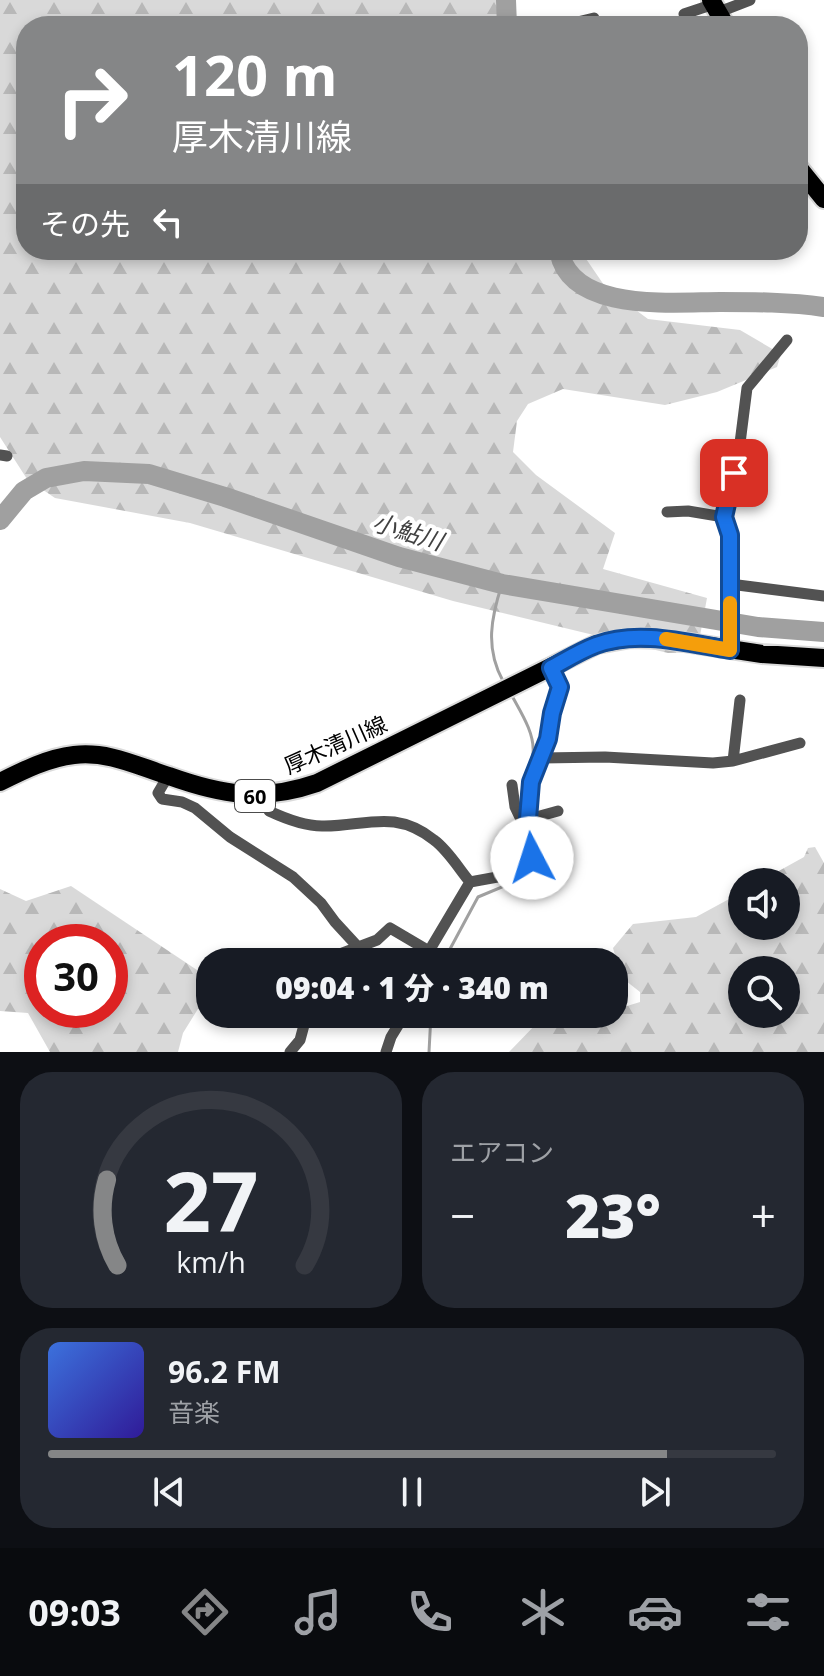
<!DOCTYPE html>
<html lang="ja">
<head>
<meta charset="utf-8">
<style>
  :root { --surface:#171b24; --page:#242831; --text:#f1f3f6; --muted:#9ea1a6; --line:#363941; --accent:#858687 }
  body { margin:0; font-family:"Open Sans","Noto Sans JP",sans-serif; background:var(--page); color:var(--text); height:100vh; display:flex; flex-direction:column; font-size:30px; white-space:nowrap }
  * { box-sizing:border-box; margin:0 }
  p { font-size:26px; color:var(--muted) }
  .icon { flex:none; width:44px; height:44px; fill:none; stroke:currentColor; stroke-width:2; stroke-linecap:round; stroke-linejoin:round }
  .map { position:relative; height:1052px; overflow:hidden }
  .details { display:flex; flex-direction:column; gap:20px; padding:20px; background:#0d0f14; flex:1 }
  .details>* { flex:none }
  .hud { position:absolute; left:16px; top:16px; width:792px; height:244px; border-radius:32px; box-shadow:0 4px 12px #0003; background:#858687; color:#fff; overflow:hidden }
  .fabs { position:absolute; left:728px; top:868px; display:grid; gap:16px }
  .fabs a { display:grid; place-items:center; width:72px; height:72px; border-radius:50%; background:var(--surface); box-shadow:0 4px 12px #0003; font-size:40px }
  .speed { position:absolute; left:24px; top:924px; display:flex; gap:16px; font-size:40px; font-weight:700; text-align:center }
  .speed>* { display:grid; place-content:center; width:104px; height:104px; border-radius:50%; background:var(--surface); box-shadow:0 4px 12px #0003; line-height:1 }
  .speed .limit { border:12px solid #d22; background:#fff; color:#111 }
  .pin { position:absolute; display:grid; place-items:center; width:68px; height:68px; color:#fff; margin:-34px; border-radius:16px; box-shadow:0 4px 12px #0006 }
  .me { position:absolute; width:88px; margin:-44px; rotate:355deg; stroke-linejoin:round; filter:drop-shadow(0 0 6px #0008) }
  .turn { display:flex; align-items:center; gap:28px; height:168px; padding:0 24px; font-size:36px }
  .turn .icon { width:104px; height:104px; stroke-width:2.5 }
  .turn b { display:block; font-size:56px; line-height:68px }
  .then { display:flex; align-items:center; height:76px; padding:0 24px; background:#0003; gap:16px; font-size:30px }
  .big { font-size:60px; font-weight:800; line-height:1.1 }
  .details .widget { flex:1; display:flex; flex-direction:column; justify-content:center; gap:12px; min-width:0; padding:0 28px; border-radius:32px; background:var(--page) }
  .details .dial { align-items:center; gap:0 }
  .dial svg { height:208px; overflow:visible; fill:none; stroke:var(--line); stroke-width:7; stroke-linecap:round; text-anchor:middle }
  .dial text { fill:var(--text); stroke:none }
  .song { display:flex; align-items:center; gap:24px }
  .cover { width:96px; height:96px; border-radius:12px; background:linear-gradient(135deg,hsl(220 70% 55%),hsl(250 70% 35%)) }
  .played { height:8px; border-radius:4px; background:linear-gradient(90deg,var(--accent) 85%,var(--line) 85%) }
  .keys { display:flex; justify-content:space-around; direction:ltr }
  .heat { display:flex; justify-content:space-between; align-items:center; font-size:44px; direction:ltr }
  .details .tiles { flex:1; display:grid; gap:20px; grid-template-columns:1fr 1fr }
  .widget:last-child { grid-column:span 2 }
  .trip { position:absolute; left:196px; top:948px; width:432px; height:80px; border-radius:32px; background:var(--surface); box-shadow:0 4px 12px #0003; font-weight:800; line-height:80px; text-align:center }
  .menu { display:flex; height:128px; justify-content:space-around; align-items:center; background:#090b0e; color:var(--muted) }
  .menu .icon { width:56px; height:56px }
  .menu .current { color:var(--accent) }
  .menu b { font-size:36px; color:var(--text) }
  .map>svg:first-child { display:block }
</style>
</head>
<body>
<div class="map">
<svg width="824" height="1052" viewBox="0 0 824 1052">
  <defs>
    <pattern id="forest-firs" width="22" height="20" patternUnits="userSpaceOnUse" patternTransform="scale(2)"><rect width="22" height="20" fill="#d9d9d9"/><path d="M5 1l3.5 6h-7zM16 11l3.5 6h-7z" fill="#b8b8b8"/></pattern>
  </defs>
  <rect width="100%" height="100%" fill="#fff"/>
  <path fill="url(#forest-firs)" fill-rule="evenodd" d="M0,0H505L516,26H26V250H580L606,288L648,319L740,330L781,354L777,367L717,392L665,405L563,389L528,404L517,421L513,452L536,475L615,533L603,569L707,598L697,652L668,653L453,601L190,523L55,498L27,479L0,437Z
    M815,847L824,863V1052H509L541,1019L583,1014H614V1010L640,1002V992L621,977L613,948L633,924L696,917L742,892V926H786V882H759L804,857L808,848ZM742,970H786V1014H742Z
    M71,886L203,974L201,1004L183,1033L178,1052H50L28,1013L0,1011V889L26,901ZM110,942V1010H42V942Z"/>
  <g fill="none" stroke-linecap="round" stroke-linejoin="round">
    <path stroke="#a0a0a0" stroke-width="3" d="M502,584C491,618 485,648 503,681
      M511,694C520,711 535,733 533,753C531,774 517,784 524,807
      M443,962L478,897L521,879L540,864V853L535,841
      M429,1052L431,1014"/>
    <path stroke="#a0a0a0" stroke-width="20" d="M506,0L507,26
      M559,250C569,313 673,302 720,302C754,302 790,302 824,307
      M0,520L24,491L46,478L84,471L149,474L225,497L399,557L502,584L758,627L824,632"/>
    <g stroke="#dbdbdb" stroke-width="22">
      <path id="primary" d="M711,0L726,26
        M798,167L824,199
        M0,782C24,770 48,758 74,755C109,751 137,766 169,776C222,795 262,802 317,783L597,644L631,638L664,639L762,654L824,658"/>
    </g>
    <path stroke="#525252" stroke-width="11" d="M719,12L750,0
      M569,24L594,18L596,26
      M689,26L684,14L714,4
      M0,455L7,456
      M667,512L688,511L724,517
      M730,584L824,596
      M730,650V535L724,517L739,451L747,388L787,340
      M542,758L605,757L713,763L733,761L800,743
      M733,761L740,700
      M168,776L158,793L162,799L182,802L195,808L230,837L293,877L321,903L335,922L358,947
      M512,785L515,807L526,830
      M262,796L269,811C284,818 305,826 322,826C364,827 394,808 434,840C448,850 459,869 470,882
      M529,819L558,811
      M319,962L377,940L390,928L429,951
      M427,962L429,951L470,882L503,876L529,865L532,851L527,831L531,782L548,739L552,713L560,687L551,668
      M290,1052L300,1040L307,1014
      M386,1052L391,1037L405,1014"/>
    <use href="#primary" stroke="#000" stroke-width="18"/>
  </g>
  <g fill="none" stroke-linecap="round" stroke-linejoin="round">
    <g stroke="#114b97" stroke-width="20">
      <path id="route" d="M532,858L527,831L531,782L548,739L552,713L560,687L551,668C566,660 580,651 596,645C638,629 687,643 730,650V535L724,517L734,473"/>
    </g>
    <use href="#route" stroke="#1a73e8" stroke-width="14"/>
    <path stroke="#f59e0b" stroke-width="14" d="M666,639L730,650V603"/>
  </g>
  <g text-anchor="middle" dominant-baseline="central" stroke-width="8" stroke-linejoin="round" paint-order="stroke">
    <rect fill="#fff" stroke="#4c4c4c" stroke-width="2" x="235" y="780" width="40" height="32" rx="6"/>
    <g font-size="20" font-weight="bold" fill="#000">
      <text x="255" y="796">60</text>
    </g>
    <g font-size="22" fill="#000" stroke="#fff">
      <text transform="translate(335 744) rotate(-24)">厚木清川線</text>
    </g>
    <g font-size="24" font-style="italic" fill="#414141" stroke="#fff">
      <text transform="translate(408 531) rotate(17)">小鮎川</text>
    </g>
  </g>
</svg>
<div class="fabs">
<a><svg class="icon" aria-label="sound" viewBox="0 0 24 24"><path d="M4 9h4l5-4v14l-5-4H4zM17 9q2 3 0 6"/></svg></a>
<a><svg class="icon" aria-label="search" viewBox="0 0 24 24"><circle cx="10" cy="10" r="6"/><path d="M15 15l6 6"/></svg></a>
</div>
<div class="speed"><div class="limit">30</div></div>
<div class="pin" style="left:734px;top:473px;background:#d93025"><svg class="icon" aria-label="arrive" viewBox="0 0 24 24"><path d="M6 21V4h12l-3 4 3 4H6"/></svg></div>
<svg class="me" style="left:532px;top:858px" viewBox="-20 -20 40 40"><circle r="19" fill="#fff"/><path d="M0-13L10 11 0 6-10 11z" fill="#1a73e8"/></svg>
<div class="trip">09:04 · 1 分 · 340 m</div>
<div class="hud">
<div class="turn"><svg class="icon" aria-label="right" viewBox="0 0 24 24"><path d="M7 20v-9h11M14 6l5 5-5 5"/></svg><div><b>120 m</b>厚木清川線</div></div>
<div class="then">その先<svg class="icon" aria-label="left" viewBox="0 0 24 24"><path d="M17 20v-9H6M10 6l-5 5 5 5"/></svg></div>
</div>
</div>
<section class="details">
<div class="tiles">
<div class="widget dial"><svg viewBox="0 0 100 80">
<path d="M14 69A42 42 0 1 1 86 69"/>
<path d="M14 69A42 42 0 0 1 10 36" stroke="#858687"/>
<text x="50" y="56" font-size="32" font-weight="700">27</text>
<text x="50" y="72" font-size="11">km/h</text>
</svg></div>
<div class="widget"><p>エアコン</p>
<div class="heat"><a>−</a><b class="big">23°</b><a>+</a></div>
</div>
<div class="widget">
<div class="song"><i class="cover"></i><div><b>96.2 FM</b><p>音楽</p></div></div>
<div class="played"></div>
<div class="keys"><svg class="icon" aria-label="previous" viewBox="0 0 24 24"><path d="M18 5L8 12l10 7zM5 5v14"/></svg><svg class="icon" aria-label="pause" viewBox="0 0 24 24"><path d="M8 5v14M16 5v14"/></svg><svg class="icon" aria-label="next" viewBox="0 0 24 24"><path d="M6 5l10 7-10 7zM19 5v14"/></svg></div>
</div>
</div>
</section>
<nav class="menu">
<b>09:03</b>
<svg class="icon current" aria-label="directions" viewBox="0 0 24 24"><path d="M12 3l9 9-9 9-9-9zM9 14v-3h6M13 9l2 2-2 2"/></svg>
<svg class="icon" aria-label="music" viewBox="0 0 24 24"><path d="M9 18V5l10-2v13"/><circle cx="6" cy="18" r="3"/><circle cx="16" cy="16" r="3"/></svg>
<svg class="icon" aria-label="phone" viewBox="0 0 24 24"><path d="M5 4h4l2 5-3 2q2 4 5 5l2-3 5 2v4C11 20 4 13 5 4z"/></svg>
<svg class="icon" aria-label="climate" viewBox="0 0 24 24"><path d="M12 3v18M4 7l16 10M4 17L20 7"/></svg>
<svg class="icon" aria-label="car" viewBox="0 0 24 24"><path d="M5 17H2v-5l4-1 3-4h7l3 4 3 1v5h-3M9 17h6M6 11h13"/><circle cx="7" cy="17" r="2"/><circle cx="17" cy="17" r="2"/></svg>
<svg class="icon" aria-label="filters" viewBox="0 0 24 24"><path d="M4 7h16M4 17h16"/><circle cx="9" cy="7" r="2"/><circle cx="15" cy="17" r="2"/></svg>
</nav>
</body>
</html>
